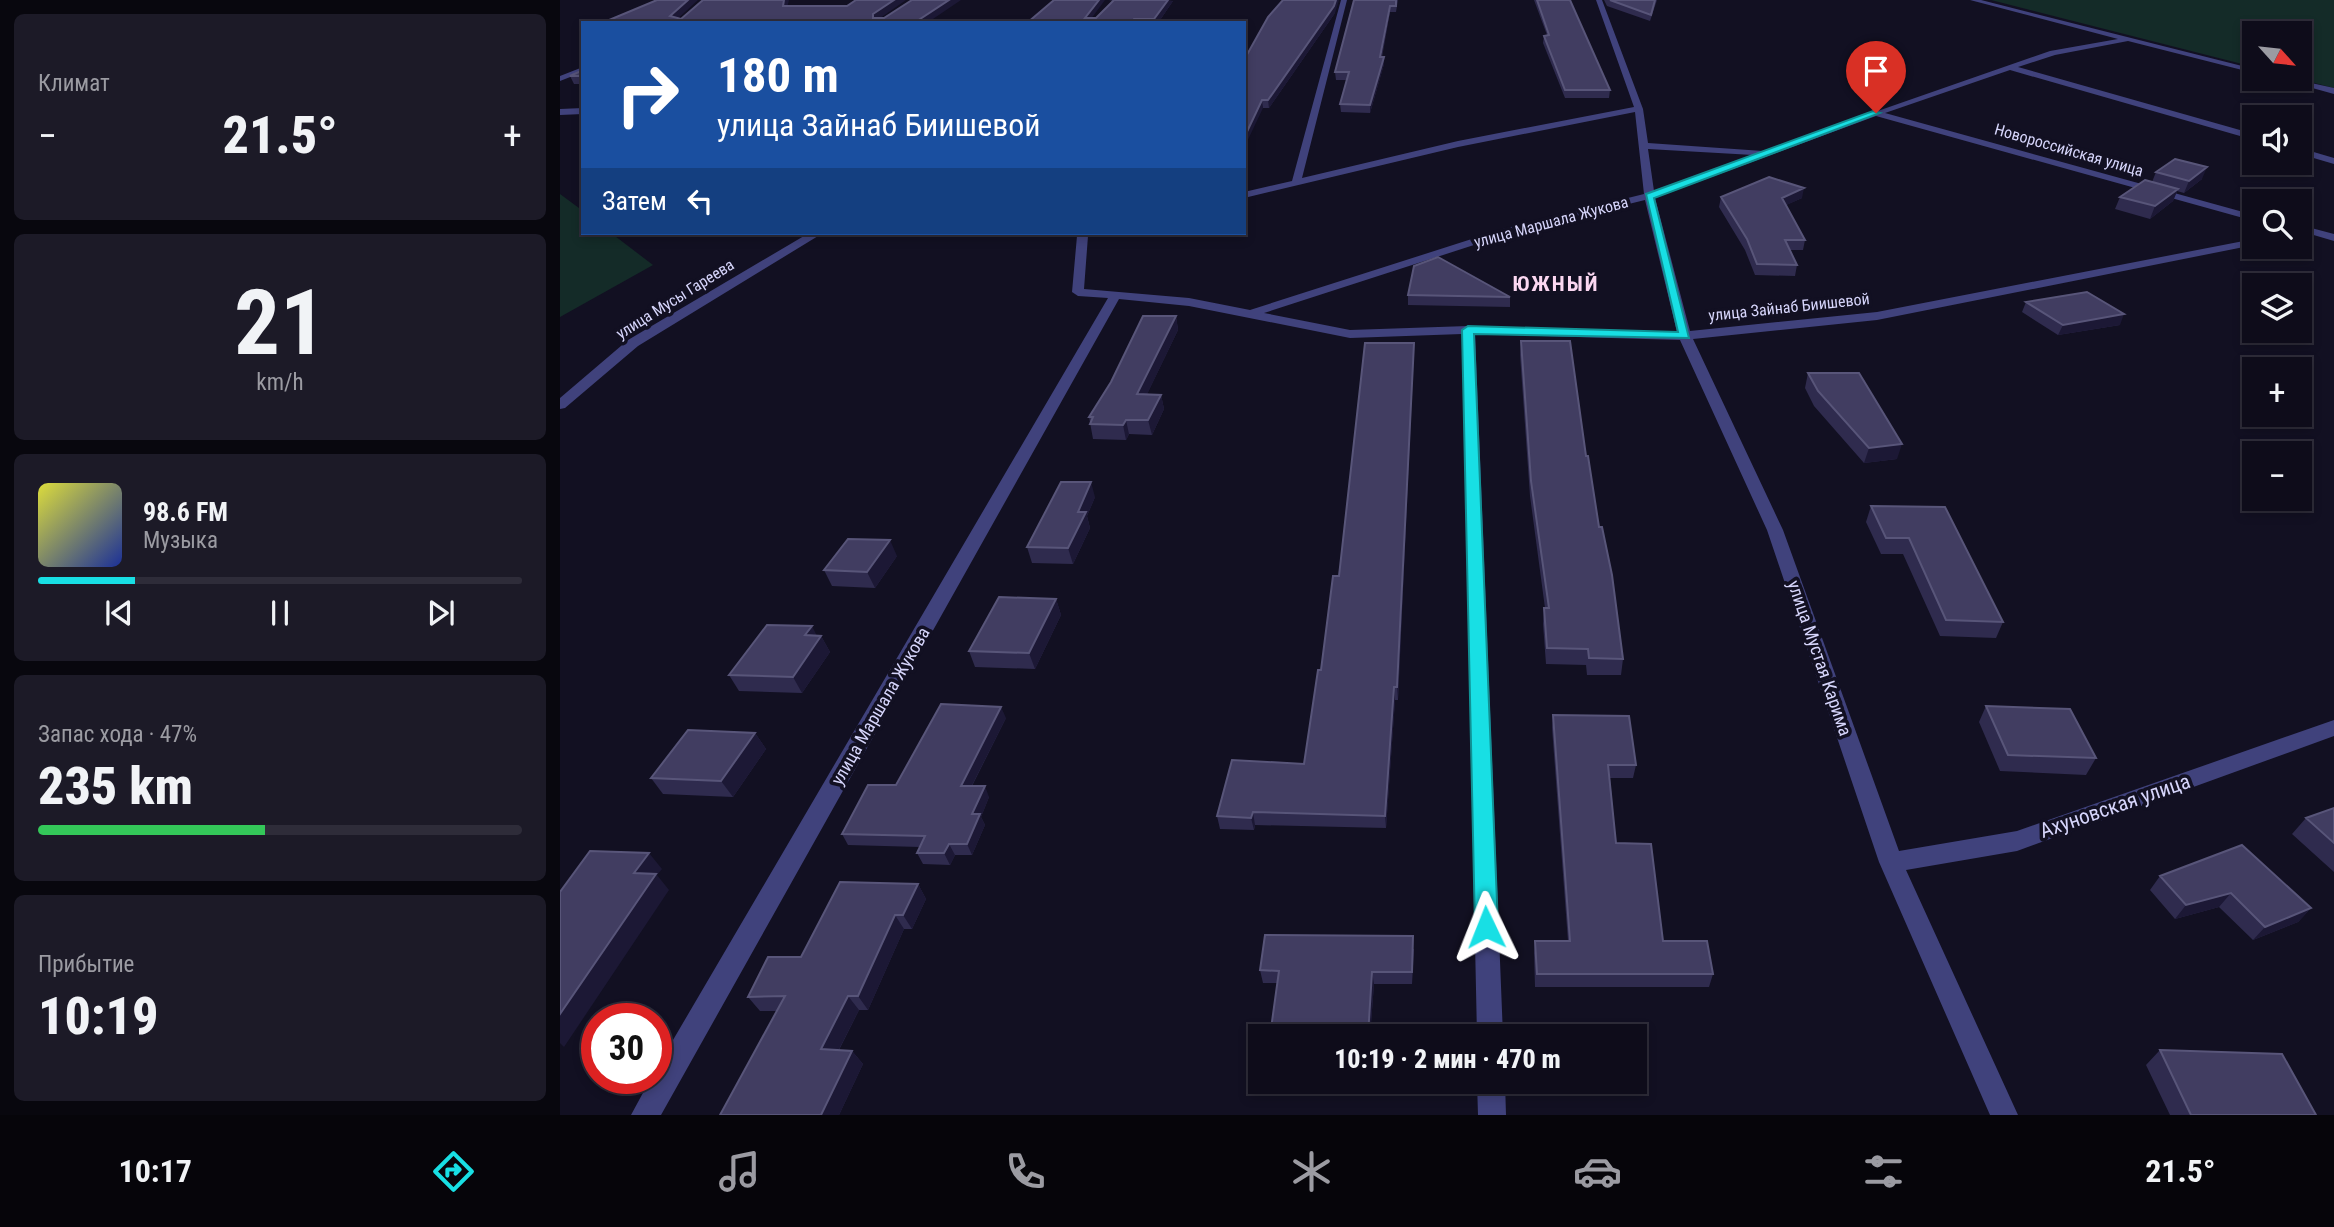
<!DOCTYPE html>
<html lang="ru">
<head>
<meta charset="utf-8">
<style>
  :root { --surface:#0e0c1a; --page:#1c1a27; --text:#f1f3f6; --muted:#9b9ba2; --line:#2e2c39; --accent:#18dfe4 }
  body { margin:0; font-family:"Roboto Condensed",sans-serif; background:var(--page); color:var(--text); height:100vh; display:flex; flex-direction:column; font-size:26px; white-space:nowrap }
  * { box-sizing:border-box; margin:0 }
  p { font-size:23px; color:var(--muted) }
  .icon { flex:none; width:38px; height:38px; fill:none; stroke:currentColor; stroke-width:2; stroke-linecap:round; stroke-linejoin:round }
  .map { position:relative; flex:1; overflow:hidden }
  .sheet { display:flex; flex-direction:column; gap:14px; padding:14px; background:#08070e; width:560px }
  .sheet>* { flex:none }
  .guide { position:absolute; left:21px; top:21px; width:665px; height:214px; border-radius:0px; box-shadow:0 4px 10px #0003,0 0 0 2px var(--line); background:#1a4fa0; color:#fff; overflow:hidden }
  .needle { width:46px; rotate:117deg }
  .buttons { position:absolute; left:1682px; top:21px; display:grid; gap:14px }
  .buttons a { display:grid; place-items:center; width:70px; height:70px; border-radius:0px; background:var(--surface); box-shadow:0 4px 10px #0003,0 0 0 2px var(--line); font-size:35px }
  .speed { position:absolute; left:21px; top:1003px; display:flex; gap:14px; font-size:35px; font-weight:700; text-align:center }
  .speed>* { display:grid; place-content:center; width:91px; height:91px; border-radius:50%; background:var(--surface); box-shadow:0 4px 10px #0003,0 0 0 2px var(--line); line-height:1 }
  .speed .limit { border:10px solid #d22; background:#fff; color:#111 }
  .pin { position:absolute; display:grid; place-items:center; width:60px; height:60px; color:#fff; margin:-72px -30px; border-radius:50% 50% 50% 0; rotate:-45deg; box-shadow:0 0 7px #0007 }
  .pin .icon { rotate:45deg }
  .me { position:absolute; width:77px; margin:-38px; rotate:358deg; stroke-linejoin:round; filter:drop-shadow(0 0 5px #0008) }
  .turn { display:flex; align-items:center; gap:24px; height:147px; padding:0 21px; font-size:32px }
  .turn .icon { width:91px; height:91px; stroke-width:2.5 }
  .turn b { display:block; font-size:49px; line-height:60px }
  .then { display:flex; align-items:center; height:66px; padding:0 21px; background:#0003; gap:14px; font-size:26px }
  .big { font-size:52px; font-weight:800; line-height:1.1 }
  .sheet .widget { flex:1; display:flex; flex-direction:column; justify-content:center; gap:10px; min-width:0; padding:0 24px; border-radius:10px; background:var(--page) }
  .sheet .dial { align-items:center; gap:0 }
  .dial b { font-size:91px; line-height:1 }
  .song { display:flex; align-items:center; gap:21px }
  .cover { width:84px; height:84px; border-radius:10px; background:linear-gradient(135deg,hsl(60 70% 55%),hsl(230 70% 35%)) }
  .played { height:7px; border-radius:4px; background:linear-gradient(90deg,var(--accent) 20%,var(--line) 20%) }
  .keys { display:flex; justify-content:space-around; direction:ltr }
  .heat { display:flex; justify-content:space-between; align-items:center; font-size:38px; direction:ltr }
  .charge { height:10px; border-radius:5px; background:linear-gradient(90deg,#34c759 47%,var(--line) 0) }
  .trip { position:absolute; left:688px; top:1024px; width:399px; height:70px; border-radius:0px; background:var(--surface); box-shadow:0 4px 10px #0003,0 0 0 2px var(--line); font-weight:800; line-height:70px; text-align:center }
  .tab-bar { display:flex; height:112px; justify-content:space-around; align-items:center; background:#06050a; color:var(--muted) }
  .tab-bar .icon { width:49px; height:49px }
  .tab-bar .selected { color:var(--accent) }
  .tab-bar b { font-size:32px; color:var(--text) }
  main { display:flex; flex:1; min-height:0 }
  .map>svg:first-child { display:block }
</style>
</head>
<body>
<main>
<section class="sheet">
<div class="widget"><p>Климат</p>
<div class="heat"><a>−</a><b class="big">21.5°</b><a>+</a></div>
</div>
<div class="widget dial"><b>21</b><p>km/h</p></div>
<div class="widget">
<div class="song"><i class="cover"></i><div><b>98.6 FM</b><p>Музыка</p></div></div>
<div class="played"></div>
<div class="keys"><svg class="icon" aria-label="previous" viewBox="0 0 24 24"><path d="M18 5L8 12l10 7zM5 5v14"/></svg><svg class="icon" aria-label="pause" viewBox="0 0 24 24"><path d="M8 5v14M16 5v14"/></svg><svg class="icon" aria-label="next" viewBox="0 0 24 24"><path d="M6 5l10 7-10 7zM19 5v14"/></svg></div>
</div>
<div class="widget"><p>Запас хода · 47%</p><b class="big">235 km</b><div class="charge"></div></div>
<div class="widget"><p>Прибытие</p><b class="big">10:19</b></div>
</section>
<div class="map">
<svg width="1774" height="1115" viewBox="0 0 1774 1115">
  <rect width="100%" height="100%" fill="#121022"/>
  <path fill="#142b28" d="M1431,0H1774V88L1739,79L1740,33H1694V67Z
    M0,194L23,211V233H51L93,265L0,317Z"/>
  <g fill="none" stroke-linecap="round" stroke-linejoin="round">
    <path fill="#40427c" fill-rule="evenodd" d="M781,0H787L742,178L898,141L1074,107L1036,0H1042L1083,109L1088,143L1203,151L1490,51L1558,39L1410,0H1421L1694,69V73L1568,41L1495,55L1458,67L1694,134V140L1450,70L1325,113L1694,215V221L1316,116L1095,198L1130,331L1317,312L1694,239V245L1317,320L1133,339L1223,530L1339,851L1457,831L1774,720V736L1457,851L1346,870L1458,1115H1430L1319,862L1207,530L1120,340L915,334L943,1036H917L902,334L790,338L629,306L559,299L101,1115H71L91,1078H96V1069L548,298L518,296L512,292L517,236H427L422,233H533L528,236L524,289L629,298L690,310L943,229L1084,194L1075,112L898,147L684,198V192L732,181ZM1088,149L1193,155L1094,191ZM1085,200L1117,332L908,326L790,330L704,313L951,233Z
      M23,67V72L0,81V76Z
      M1720,79H1733L1774,88V94Z
      M23,108V114L0,115V109Z
      M1740,148L1774,158V164L1740,154Z
      M1740,225L1774,234V241L1740,231Z
      M249,233H263L78,346L5,408L0,409V398L68,340Z
      M917,1082H945L946,1115H918Z"/>
  </g>
  <path fill="#2f2b4e" d="M549,0L613,1L598,23H467L536,18L553,1Z
    M794,0H838L836,12H830L822,57L824,64L810,113L781,112L780,104L787,80H776L775,72Z
    M974,0H1010L1050,90L1049,98H1005L983,43L984,36L987,35Z
    M1044,0H1097L1090,21L1047,6Z
    M775,13L709,108H703L684,60Z
    M23,70V84H14L10,76Z
    M1596,172L1642,179L1624,193L1617,191L1613,201L1590,219L1555,209L1560,197L1592,182Z
    M1161,197L1242,198L1226,205L1245,240L1243,250H1230L1237,265L1235,276L1195,275L1185,250L1159,207Z
    M848,295L950,297V307L848,305Z
    M1466,302L1560,325L1498,335L1462,312Z
    M616,316L618,330L587,394L601,395L604,409L592,435L569,434L566,440L533,439L529,417Z
    M961,341L1026,456L1063,659L1061,675H1027L1026,665L986,664L983,624L984,608H985L970,496L960,355Z
    M854,343L838,700H835L826,828L695,825L694,830L660,829L657,816L744,764L779,576Z
    M1248,373L1337,459L1304,463L1254,406L1245,388Z
    M535,497L527,516L530,528L513,564L472,563L467,547Z
    M1311,506L1385,507L1443,622L1436,638L1380,636L1343,554H1321L1306,522Z
    M337,556L315,588L272,586L264,570Z
    M496,599L501,615L475,669L415,667L409,651Z
    M257,635L261,636L270,652L242,693L179,691L169,675Z
    M1426,706L1536,758L1526,775L1440,771L1419,722Z
    M993,715L1076,765L1073,778H1050L1056,843L1103,941L1153,974L1149,987H975L974,953L975,941H1008L992,728Z
    M446,718L412,786L429,797L421,817L425,825L412,855H395L390,865L363,864L357,853L360,847L288,845L282,834L336,785Z
    M195,733L206,749L173,797L103,794L91,778Z
    M1774,808V872L1732,834L1746,818Z
    M1600,876L1751,908L1738,922L1693,940L1659,907L1615,919L1590,890Z
    M280,882L358,884L366,899L352,929H344L308,1010H299L279,1050L292,1051L303,1064L279,1115H160L217,1011H200L188,997L208,957H241Z
    M854,949L852,984H814L810,1036H710L717,983H703L700,970Z
    M1600,1050L1756,1115H1610L1586,1065Z
    M705,1082H807V1090L707,1089Z"/>
  <path fill="#1c1835" d="M128,0H138L113,23L110,16Z
    M224,0H229L226,12L223,6Z
    M334,0H346L316,21L313,18V14Z
    M389,0H401L367,23H354Z
    M539,0H545L528,23L525,18Z
    M608,0L613,1L598,23H595L594,19Z
    M776,0H779L775,13L709,108L708,100Z
    M830,6V12L820,64V57Z
    M824,57V64L810,113V105Z
    M702,100L703,108L684,148V138Z
    M1647,167L1642,179L1624,193L1629,181Z
    M1244,188L1242,198L1220,208L1222,198Z
    M1618,189L1613,201L1590,219L1595,206Z
    M1564,314L1560,325L1498,335L1503,325Z
    M616,316L618,330L580,409L577,394Z
    M854,343V354L838,700L837,687Z
    M601,395L604,409L592,435L588,420Z
    M566,420L569,434L566,440L563,425Z
    M1342,444L1337,459L1304,463L1309,448Z
    M531,482L535,497L527,516L530,528L513,564L508,548L518,512Z
    M330,540L337,556L315,588L307,572Z
    M496,599L501,615L475,669L469,653Z
    M252,626L259,640L261,636L270,652L242,693L233,677L245,635Z
    M834,687L835,700L826,828L825,816Z
    M441,707L446,718L406,797L401,786Z
    M195,733L206,749L173,797L161,781Z
    M425,786L429,797L421,817L425,825L412,855L407,844L412,814Z
    M693,812L695,825L694,830L691,818Z
    M389,844L395,855L390,865L384,853Z
    M89,853L102,869L97,875L109,890L4,1047L0,1043V1014L74,873Z
    M358,884L366,899L352,929L343,915Z
    M1671,893L1659,907L1615,919L1626,905Z
    M1751,908L1738,922L1693,940L1705,927Z
    M335,915L344,929L308,1010L298,996Z
    M812,972L814,984L810,1036H808Z
    M288,996L299,1010L272,1063L261,1049Z
    M292,1051L303,1064L279,1115H261Z"/>
  <path fill="#413d61" stroke="#585579" stroke-width="2" d="M97,0H128L110,16L121,19L143,0H224L223,6H287L296,0H334L313,14V18H324L352,0H389L354,23H42Z
    M494,0H539L525,18H536L554,0H608L594,19H574L571,23H467Z
    M723,0H776L774,6L708,100H702L684,138V60L708,17Z
    M794,0H836V6H830L820,57H824L810,105L780,104L789,72H775Z
    M977,0H1010L1050,90H1005L984,36L989,35Z
    M1050,0H1095L1091,15Z
    M23,70V76H10Z
    M1615,159L1647,167L1629,181L1596,172Z
    M1209,177L1244,188L1222,198L1245,240H1225L1237,265L1197,264L1187,239L1161,197Z
    M1585,180L1618,189L1595,206L1560,197Z
    M878,257L950,297L848,295L854,266Z
    M1527,292L1564,314L1503,325L1466,302Z
    M583,316H616L577,394L601,395L588,420H566L563,425L530,424L533,417H529L551,382Z
    M961,341H1010L1026,456H1028L1039,527H1042L1052,575L1063,659L1029,658L1028,649L987,648L984,608H989L971,481Z
    M805,343H854L837,687H834L825,816L693,812L691,818L657,816L672,760L744,764L758,670H761L773,576H779Z
    M1248,373H1299L1342,444L1309,448L1258,391Z
    M501,482H531L518,512H526L508,548L467,547Z
    M1311,506L1385,507L1443,622L1386,620L1349,538H1326Z
    M288,539L330,540L307,572L264,570Z
    M439,597L496,599L469,653L409,651Z
    M207,625L252,626L245,635L261,636L233,677L169,675Z
    M381,704L441,707L401,786H425L412,814H420L407,844H389L384,853H357L365,836L282,834L308,785H336Z
    M1426,706L1510,709L1536,758L1448,755Z
    M993,715L1069,716L1076,765H1048L1056,843L1091,844L1103,941H1147L1153,974H977L975,941H1010Z
    M128,730L195,733L161,781L91,778Z
    M1774,808V843L1746,818Z
    M1682,845L1751,908L1705,927L1671,893L1626,905L1600,876Z
    M30,851L89,853L74,873L96,874L0,1014V892Z
    M280,882L358,884L343,915H335L298,996H288L261,1049L292,1051L261,1115H160L225,996L188,997L208,957H241Z
    M705,935L853,936L852,972H812L808,1036H710L719,971L700,970Z
    M1600,1050L1722,1054L1756,1115H1631Z"/>
  <path fill="#18dfe4" stroke="#109194" stroke-width="2" d="M1313,111L1320,113L1094,198L1129,338L914,334L938,927L934,935L926,938L918,935L915,927L902,330L908,326L1118,332L1086,194Z"/>
  <g text-anchor="middle" dominant-baseline="central" stroke-width="7" stroke-linejoin="round" paint-order="stroke">
    <g font-size="16" fill="#d6d5fb" stroke="#121022">
      <text transform="translate(1509 150) rotate(16)">Новороссийская улица</text>
      <text transform="translate(991 222) rotate(-15)">улица Маршала Жукова</text>
      <text transform="translate(115 299) rotate(-32)">улица Мусы Гареева</text>
      <text transform="translate(1229 307) rotate(-6)">улица Зайнаб Биишевой</text>
    </g>
    <g font-size="18" fill="#d6d5fb" stroke="#121022">
      <text transform="translate(1260 658) rotate(71)">улица Мустая Карима</text>
      <text transform="translate(320 706) rotate(-60)">улица Маршала Жукова</text>
    </g>
    <g font-size="21" font-weight="bold" letter-spacing="2" fill="#fbd7f1" stroke="#121022">
      <text x="996" y="284">ЮЖНЫЙ</text>
    </g>
    <g font-size="21" fill="#d6d5fb" stroke="#121022">
      <text transform="translate(1555 806) rotate(-19)">Ахуновская улица</text>
    </g>
  </g>
</svg>
<div class="buttons">
<a><svg class="needle" viewBox="-14 -14 28 28"><path d="M0-13l5 13h-10z" fill="#e53935"/><path d="M0 13l5-13h-10z" fill="#9b9ba2"/></svg></a>
<a><svg class="icon" aria-label="sound" viewBox="0 0 24 24"><path d="M4 9h4l5-4v14l-5-4H4zM17 9q2 3 0 6"/></svg></a>
<a><svg class="icon" aria-label="search" viewBox="0 0 24 24"><circle cx="10" cy="10" r="6"/><path d="M15 15l6 6"/></svg></a>
<a><svg class="icon" aria-label="layers" viewBox="0 0 24 24"><path d="M12 4l9 5-9 5-9-5zM3 14l9 5 9-5"/></svg></a>
<a>+</a>
<a>−</a>
</div>
<div class="speed"><div class="limit">30</div></div>
<div class="pin" style="left:1316px;top:113px;background:#d93025"><svg class="icon" aria-label="arrive" viewBox="0 0 24 24"><path d="M6 21V4h12l-3 4 3 4H6"/></svg></div>
<svg class="me" style="left:926px;top:927px" viewBox="-20 -20 40 40"><path d="M0-17L14 15 0 8-14 15z" fill="#18dfe4" stroke="#fff" stroke-width="4"/></svg>
<div class="trip">10:19 · 2 мин · 470 m</div>
<div class="guide">
<div class="turn"><svg class="icon" aria-label="right" viewBox="0 0 24 24"><path d="M7 20v-9h11M14 6l5 5-5 5"/></svg><div><b>180 m</b>улица Зайнаб Биишевой</div></div>
<div class="then">Затем<svg class="icon" aria-label="left" viewBox="0 0 24 24"><path d="M17 20v-9H6M10 6l-5 5 5 5"/></svg></div>
</div>
</div>
</main>
<nav class="tab-bar">
<b>10:17</b>
<svg class="icon selected" aria-label="directions" viewBox="0 0 24 24"><path d="M12 3l9 9-9 9-9-9zM9 14v-3h6M13 9l2 2-2 2"/></svg>
<svg class="icon" aria-label="music" viewBox="0 0 24 24"><path d="M9 18V5l10-2v13"/><circle cx="6" cy="18" r="3"/><circle cx="16" cy="16" r="3"/></svg>
<svg class="icon" aria-label="phone" viewBox="0 0 24 24"><path d="M5 4h4l2 5-3 2q2 4 5 5l2-3 5 2v4C11 20 4 13 5 4z"/></svg>
<svg class="icon" aria-label="climate" viewBox="0 0 24 24"><path d="M12 3v18M4 7l16 10M4 17L20 7"/></svg>
<svg class="icon" aria-label="car" viewBox="0 0 24 24"><path d="M5 17H2v-5l4-1 3-4h7l3 4 3 1v5h-3M9 17h6M6 11h13"/><circle cx="7" cy="17" r="2"/><circle cx="17" cy="17" r="2"/></svg>
<svg class="icon" aria-label="filters" viewBox="0 0 24 24"><path d="M4 7h16M4 17h16"/><circle cx="9" cy="7" r="2"/><circle cx="15" cy="17" r="2"/></svg>
<b>21.5°</b>
</nav>
</body>
</html>
